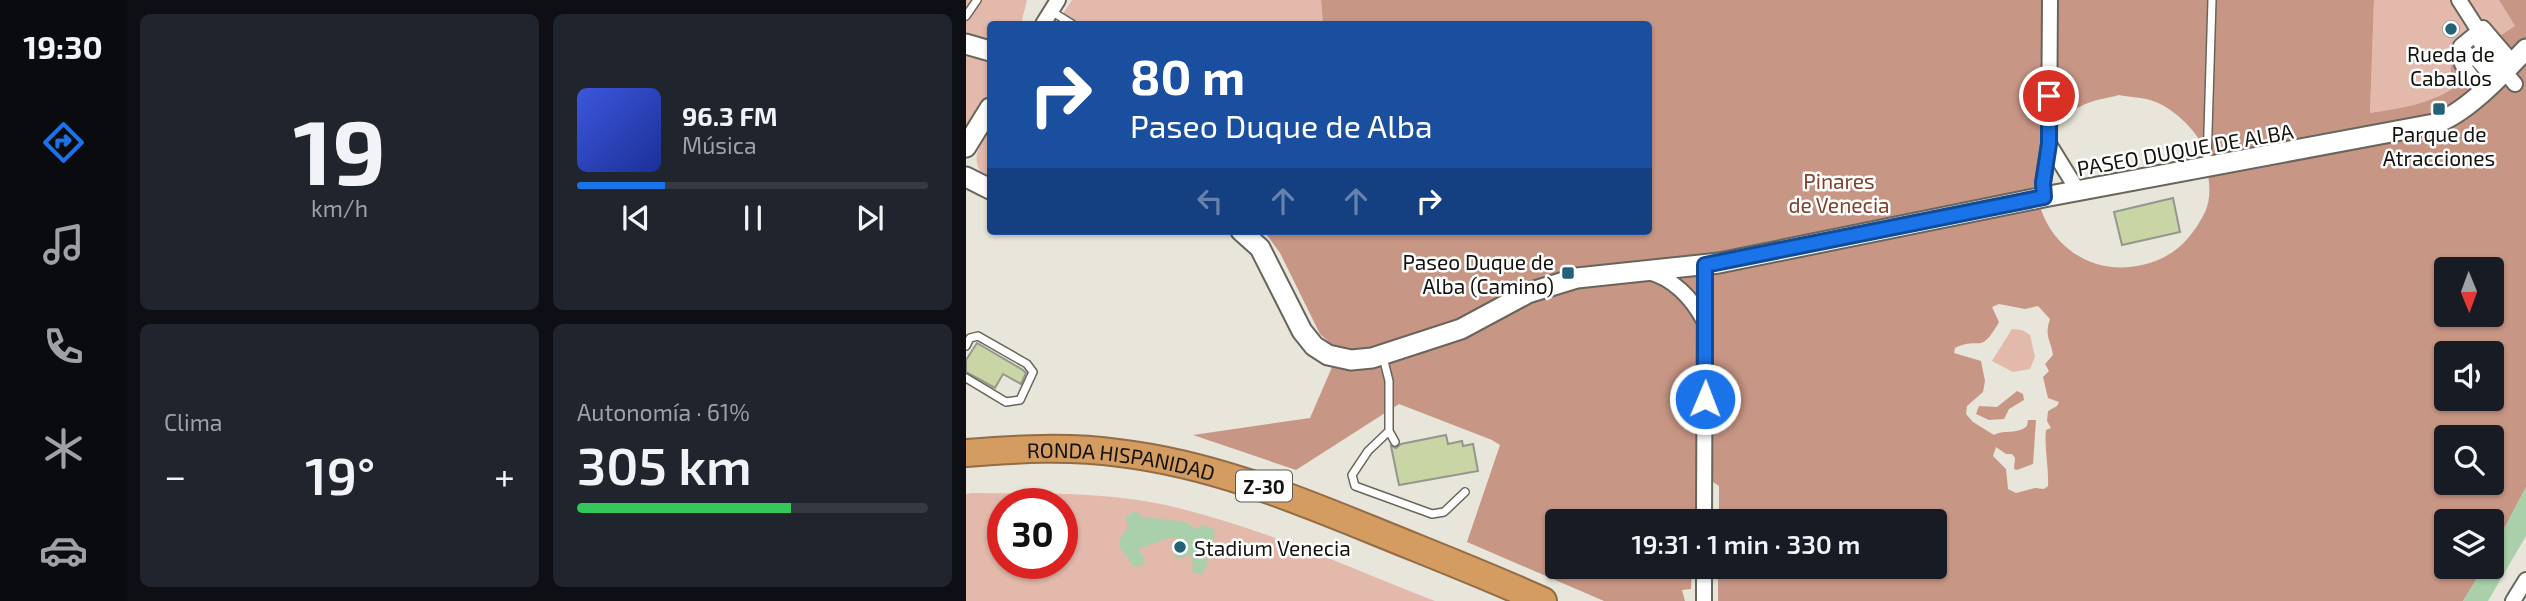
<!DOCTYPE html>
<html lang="es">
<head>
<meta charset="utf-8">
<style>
  :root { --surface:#171b24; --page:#20242c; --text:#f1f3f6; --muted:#9ea1a6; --line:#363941; --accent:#1a73e8 }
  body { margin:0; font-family:"Exo 2",sans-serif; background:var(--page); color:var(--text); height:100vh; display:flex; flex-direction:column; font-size:26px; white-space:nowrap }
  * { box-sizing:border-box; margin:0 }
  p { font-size:23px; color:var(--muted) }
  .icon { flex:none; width:38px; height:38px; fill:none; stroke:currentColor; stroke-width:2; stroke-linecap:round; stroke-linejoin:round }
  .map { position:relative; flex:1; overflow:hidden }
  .drawer { display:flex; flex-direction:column; gap:14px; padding:14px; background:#0d0f14; width:840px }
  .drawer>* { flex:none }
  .top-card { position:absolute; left:21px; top:21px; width:665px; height:214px; border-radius:7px; box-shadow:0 2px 5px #0004; background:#1a4fa0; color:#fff; overflow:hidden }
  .needle { width:46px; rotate:179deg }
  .controls { position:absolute; left:1468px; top:257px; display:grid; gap:14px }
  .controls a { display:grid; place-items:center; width:70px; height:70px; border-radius:7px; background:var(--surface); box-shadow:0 2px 5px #0004; font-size:35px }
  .speed { position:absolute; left:21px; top:488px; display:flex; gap:14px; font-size:35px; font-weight:700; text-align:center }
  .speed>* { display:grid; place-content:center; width:91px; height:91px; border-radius:50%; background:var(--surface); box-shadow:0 2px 5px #0004; line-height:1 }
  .speed .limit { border:10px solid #d22; background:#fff; color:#111 }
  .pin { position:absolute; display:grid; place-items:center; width:60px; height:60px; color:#fff; margin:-30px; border:4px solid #fff; border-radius:50%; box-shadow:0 2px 7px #0007 }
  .me { position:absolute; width:77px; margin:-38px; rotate:1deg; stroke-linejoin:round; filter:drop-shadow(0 0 5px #0008) }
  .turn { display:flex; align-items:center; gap:24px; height:147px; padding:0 28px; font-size:32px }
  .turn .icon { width:91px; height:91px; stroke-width:2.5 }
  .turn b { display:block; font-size:49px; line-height:60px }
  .lanes { display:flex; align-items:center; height:66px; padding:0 28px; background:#0003; justify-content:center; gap:35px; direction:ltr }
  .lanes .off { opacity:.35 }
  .big { font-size:52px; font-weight:600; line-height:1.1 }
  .drawer .card { flex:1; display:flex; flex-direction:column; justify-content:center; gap:10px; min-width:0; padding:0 24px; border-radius:10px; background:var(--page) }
  .drawer .dial { align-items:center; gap:0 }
  .dial b { font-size:91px; line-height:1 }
  .song { display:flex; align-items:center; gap:21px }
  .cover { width:84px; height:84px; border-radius:10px; background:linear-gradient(135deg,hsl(230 70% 55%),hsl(230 70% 35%)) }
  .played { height:7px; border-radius:4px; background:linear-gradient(90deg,var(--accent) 25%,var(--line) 25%) }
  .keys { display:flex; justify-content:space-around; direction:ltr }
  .heat { display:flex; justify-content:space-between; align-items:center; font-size:38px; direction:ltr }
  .charge { height:10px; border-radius:5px; background:linear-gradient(90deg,#34c759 61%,var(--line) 0) }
  .drawer .tiles { flex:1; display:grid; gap:14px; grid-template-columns:repeat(2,1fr) }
  .trip { position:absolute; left:579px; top:509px; width:402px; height:70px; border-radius:7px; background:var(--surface); box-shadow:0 2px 5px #0004; font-weight:600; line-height:70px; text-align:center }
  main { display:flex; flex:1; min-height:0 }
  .tab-bar { display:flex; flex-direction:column; width:126px; justify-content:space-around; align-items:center; background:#090b0e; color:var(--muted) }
  .tab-bar .icon { width:49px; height:49px }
  .tab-bar .on { color:var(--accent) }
  .tab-bar b { font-size:32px; color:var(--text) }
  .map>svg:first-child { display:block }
</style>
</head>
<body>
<main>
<nav class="tab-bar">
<b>19:30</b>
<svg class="icon on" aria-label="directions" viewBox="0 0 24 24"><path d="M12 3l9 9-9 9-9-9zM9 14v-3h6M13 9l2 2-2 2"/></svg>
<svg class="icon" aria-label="music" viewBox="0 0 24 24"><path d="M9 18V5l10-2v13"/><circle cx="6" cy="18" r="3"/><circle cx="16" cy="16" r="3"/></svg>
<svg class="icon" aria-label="phone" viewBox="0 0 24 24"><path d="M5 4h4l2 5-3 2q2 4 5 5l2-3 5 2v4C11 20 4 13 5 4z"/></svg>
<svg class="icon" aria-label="climate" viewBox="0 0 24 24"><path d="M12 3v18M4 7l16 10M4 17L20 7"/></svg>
<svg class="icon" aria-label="car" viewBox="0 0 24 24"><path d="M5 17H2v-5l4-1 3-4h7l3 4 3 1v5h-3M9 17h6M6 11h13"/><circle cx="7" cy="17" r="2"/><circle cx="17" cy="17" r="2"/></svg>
</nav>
<section class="drawer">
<div class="tiles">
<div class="card dial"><b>19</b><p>km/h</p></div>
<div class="card">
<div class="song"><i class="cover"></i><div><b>96.3 FM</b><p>Música</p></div></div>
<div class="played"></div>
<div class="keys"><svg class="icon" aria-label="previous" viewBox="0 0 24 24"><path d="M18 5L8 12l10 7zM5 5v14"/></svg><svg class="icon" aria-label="pause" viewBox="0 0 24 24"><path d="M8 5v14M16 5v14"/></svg><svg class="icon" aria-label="next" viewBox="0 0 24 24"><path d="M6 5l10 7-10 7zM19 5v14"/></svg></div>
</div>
<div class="card"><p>Clima</p>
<div class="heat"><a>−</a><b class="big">19°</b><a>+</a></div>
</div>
<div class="card"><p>Autonomía · 61%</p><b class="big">305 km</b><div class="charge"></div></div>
</div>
</section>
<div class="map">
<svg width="1560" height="601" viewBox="0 0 1560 601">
  <rect width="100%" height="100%" fill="#e8e5da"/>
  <path fill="#e2b9ab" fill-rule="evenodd" d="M0,0H61L55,24H24V42L0,37Z
    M106,0H355L357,24H90Z
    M1408,0H1533L1549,26L1535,35L1533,34L1486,66V89C1460,105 1434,108 1404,113Z
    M0,52L24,58V91L0,130Z
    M24,129V177L14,171C5,155 16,142 24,129Z
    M1046,329L1056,330L1064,335L1069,357L1064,369L1047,372L1026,361Z
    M5,493C74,494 145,491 212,508C301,530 385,568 469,601H0V494ZM37,504H96V564H37Z"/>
  <path fill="#c89685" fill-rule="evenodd" d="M355,0H1408L1404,113C1434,108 1460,105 1486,89L1485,66L1533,34L1535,35L1549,26L1533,0H1560V487L1526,552V522H1480V567H1518L1497,601H752V567H970V522L753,521V486L741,478L731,482L729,521L592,522V567H726L725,589L716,590L719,601H638L501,542L534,445L526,440L433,404L330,470L227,435L344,418L370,358L363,342L354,334L314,253L298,231H682V24H357ZM1153,95C1163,97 1174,97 1184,100C1204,105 1231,130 1238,149C1240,156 1240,164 1241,170C1244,184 1245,199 1239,212C1225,240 1207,258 1176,265C1099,283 1042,199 1086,134C1094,121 1107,108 1122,103C1131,99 1143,98 1153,95ZM1480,270H1526V315H1480ZM1033,304L1059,309L1072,306L1084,319C1078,337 1085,340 1087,355L1079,364L1083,371L1077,377L1082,398L1093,402L1091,406L1082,411L1081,421L1085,428L1080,430C1078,449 1083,467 1082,486L1078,489L1069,488L1050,493L1042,489L1040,469L1027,456L1030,447L1040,454H1046L1049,458L1048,469L1051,470L1067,464L1070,420H1062L1061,426C1051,435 1039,429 1028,435L1007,422L1000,414L1001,406L1017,392L1019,381L1015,361L988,353L989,348C1015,335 1013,357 1033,322L1026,307ZM1480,354H1526V399H1480ZM1480,438H1526V483H1480Z
    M1051,391L1057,394L1058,400L1043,409L1038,419L1023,420L1010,414L1013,406L1031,407Z"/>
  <path fill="#aad0ab" d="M1560,487V536L1522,601H1497L1518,567H1526V552Z
    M169,511L177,517L220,522L229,529L237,525L246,528L249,531L247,542L236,549L242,562L236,575L226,572L227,567L225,554L214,559L208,555L209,546L213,543L207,537L174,548L173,552L177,554L179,562L173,567L166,565C158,548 144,549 162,528L160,516Z"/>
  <path fill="#cad5a6" stroke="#94978c" stroke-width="2" d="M1477 29a8 8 0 1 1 16 0a8 8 0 1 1-16 0Z
    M1207,198L1214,232L1156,245L1148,212Z
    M11,343L57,370L60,373L55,384L37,374L29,388L0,372V360Z
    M480,435L482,444L496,441L497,446L507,444L512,471L433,485L425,446L430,448L435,444Z"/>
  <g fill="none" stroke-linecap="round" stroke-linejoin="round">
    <g stroke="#68655b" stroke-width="10">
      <path id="lane" d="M85,11L106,24
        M0,16L11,0
        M1241,164L1246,0
        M0,346L4,338L12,336L61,364L67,372L54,400L40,402L0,378
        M417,357L423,381V431L429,442
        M423,431L402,451L386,475L389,486L466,514L478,512L499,492"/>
    </g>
    <g stroke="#68655b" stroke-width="18">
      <path id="street" d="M1493,0L1518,39
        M77,24L92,0
        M1514,42L1549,84
        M1508,56L1529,80
        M1504,58L1495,46L1517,28L1547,63
        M1516,91L1496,64L1528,43
        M1083,144L1112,191
        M1078,197L1077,183L1083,144L1084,0
        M682,272C707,278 726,298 738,321
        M738,522L739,265
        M738,567V601
        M1547,601L1560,580"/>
    </g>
    <g stroke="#68655b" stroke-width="23">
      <path id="secondary" d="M0,44L24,51
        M0,147L24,108
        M0,177L24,189
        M275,231L294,248L336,331L348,346L362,355L385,360L406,358L495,329L562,293L611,278L753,263L1078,197L1468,124C1501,113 1536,74 1560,49"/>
    </g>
    <g stroke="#916c44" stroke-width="30">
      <g id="highway">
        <path id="s1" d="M0,453C51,449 103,446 153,453C246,464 330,499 416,534C470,556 524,577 577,601"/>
      </g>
    </g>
    <use href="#lane" stroke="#fff" stroke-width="7"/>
    <use href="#street" stroke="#fff" stroke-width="14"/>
    <use href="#secondary" stroke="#fff" stroke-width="19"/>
    <use href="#highway" stroke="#d49c61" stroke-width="26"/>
  </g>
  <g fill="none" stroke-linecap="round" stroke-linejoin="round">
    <g stroke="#114b97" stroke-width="18">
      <path id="route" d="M739,399V265L1078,197L1077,183L1083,144V96"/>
    </g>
    <use href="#route" stroke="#1a73e8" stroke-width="12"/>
  </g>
  <g fill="#236278" stroke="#fff" stroke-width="2.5">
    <circle cx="1485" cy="29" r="7"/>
    <rect x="1466" y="102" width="14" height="14" rx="3.5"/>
    <rect x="595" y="266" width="14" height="14" rx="3.5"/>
    <circle cx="214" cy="547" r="7"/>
  </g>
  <g text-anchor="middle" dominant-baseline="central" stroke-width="5" stroke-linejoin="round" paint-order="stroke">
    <rect fill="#fff" stroke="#5a5a57" stroke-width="2" x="270" y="470.5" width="56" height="31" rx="5"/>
    <g font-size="19" font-weight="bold" fill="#14130f">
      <text x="298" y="486">Z-30</text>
    </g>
    <g font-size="21" fill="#14130f" stroke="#fff">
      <text x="1485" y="53">Rueda de<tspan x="1485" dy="24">Caballos</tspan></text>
      <text x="1473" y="133">Parque de<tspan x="1473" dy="24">Atracciones</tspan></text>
      <text x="588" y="261" text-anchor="end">Paseo Duque de<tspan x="588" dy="24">Alba (Camino)</tspan></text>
      <text x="228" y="547" text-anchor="start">Stadium Venecia</text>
    </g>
    <g font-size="21" fill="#14130f" stroke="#fff">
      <text transform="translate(1219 149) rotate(-10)">PASEO DUQUE DE ALBA</text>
      <text stroke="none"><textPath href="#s1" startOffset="156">RONDA HISPANIDAD</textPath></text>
    </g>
    <g font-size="21" fill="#81412a" stroke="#fff">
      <text x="873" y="180">Pinares<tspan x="873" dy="24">de Venecia</tspan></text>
    </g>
  </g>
</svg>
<div class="controls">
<a><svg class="needle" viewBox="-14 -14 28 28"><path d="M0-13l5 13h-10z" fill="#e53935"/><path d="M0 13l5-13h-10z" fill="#9ea1a6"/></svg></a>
<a><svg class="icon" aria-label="sound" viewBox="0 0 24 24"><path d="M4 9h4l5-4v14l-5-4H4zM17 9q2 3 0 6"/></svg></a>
<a><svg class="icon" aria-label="search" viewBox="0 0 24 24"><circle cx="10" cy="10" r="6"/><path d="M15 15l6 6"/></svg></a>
<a><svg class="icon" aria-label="layers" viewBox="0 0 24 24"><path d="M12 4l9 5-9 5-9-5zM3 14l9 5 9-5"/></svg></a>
</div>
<div class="speed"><div class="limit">30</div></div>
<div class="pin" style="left:1083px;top:96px;background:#d93025"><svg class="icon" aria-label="arrive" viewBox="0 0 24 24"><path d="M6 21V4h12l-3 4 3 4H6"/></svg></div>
<svg class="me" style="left:739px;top:399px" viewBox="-20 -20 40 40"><circle r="17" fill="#1a73e8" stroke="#fff" stroke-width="3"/><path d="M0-11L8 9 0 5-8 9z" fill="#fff"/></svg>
<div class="trip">19:31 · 1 min · 330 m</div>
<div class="top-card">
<div class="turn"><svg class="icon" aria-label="right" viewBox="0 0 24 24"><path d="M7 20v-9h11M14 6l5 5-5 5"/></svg><div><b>80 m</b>Paseo Duque de Alba</div></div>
<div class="lanes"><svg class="icon off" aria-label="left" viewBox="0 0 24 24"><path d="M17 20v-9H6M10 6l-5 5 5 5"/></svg><svg class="icon off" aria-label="ahead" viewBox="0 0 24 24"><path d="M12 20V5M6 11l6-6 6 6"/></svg><svg class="icon off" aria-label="ahead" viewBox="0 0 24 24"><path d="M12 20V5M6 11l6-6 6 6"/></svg><svg class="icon" aria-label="right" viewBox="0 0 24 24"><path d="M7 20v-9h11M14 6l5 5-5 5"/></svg></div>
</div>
</div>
</main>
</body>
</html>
